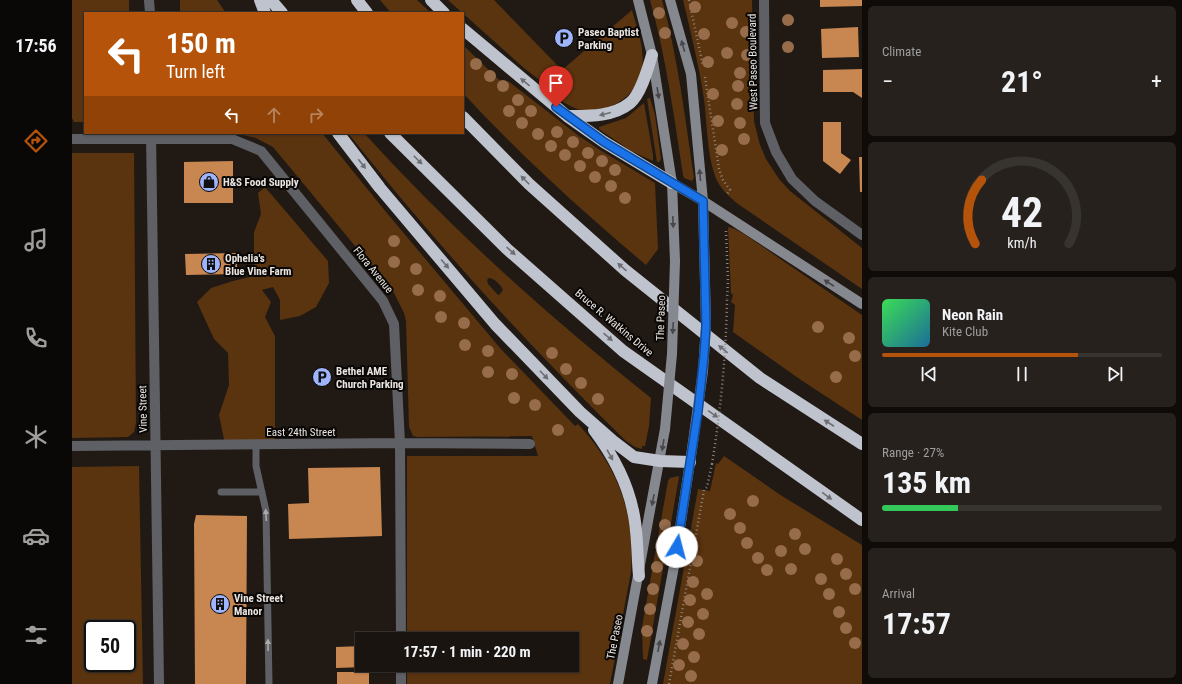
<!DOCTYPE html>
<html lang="en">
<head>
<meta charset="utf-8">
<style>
  :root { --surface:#19140f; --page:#26211d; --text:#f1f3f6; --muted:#9f9e9e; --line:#37332f; --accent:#b45309 }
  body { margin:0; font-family:"Roboto Condensed",sans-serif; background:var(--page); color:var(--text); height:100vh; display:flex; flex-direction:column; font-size:15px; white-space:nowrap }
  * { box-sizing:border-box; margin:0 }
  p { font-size:13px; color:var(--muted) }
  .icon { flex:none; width:22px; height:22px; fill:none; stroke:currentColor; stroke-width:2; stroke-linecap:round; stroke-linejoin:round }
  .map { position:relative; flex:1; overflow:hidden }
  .panel { display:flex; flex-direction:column; gap:6px; padding:6px; background:#0e0b08; width:320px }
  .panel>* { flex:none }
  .top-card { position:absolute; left:12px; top:12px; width:380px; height:122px; border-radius:0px; box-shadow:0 1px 3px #0004,0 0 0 1px var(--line); background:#b45309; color:#fff; overflow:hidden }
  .speed { position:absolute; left:12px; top:620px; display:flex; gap:8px; font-size:20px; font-weight:700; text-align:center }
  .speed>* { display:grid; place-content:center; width:52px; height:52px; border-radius:50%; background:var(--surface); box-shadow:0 1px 3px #0004,0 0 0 1px var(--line); line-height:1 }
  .speed .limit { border:2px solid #111; border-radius:6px; background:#fff; color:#111 }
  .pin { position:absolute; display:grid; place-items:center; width:34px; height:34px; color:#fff; margin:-41px -17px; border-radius:50% 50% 50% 0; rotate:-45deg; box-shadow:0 0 4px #0007 }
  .pin .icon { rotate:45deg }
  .me { position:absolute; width:44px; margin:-22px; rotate:8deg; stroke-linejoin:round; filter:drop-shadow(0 0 3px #0008) }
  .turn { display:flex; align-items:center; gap:14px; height:84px; padding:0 16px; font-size:18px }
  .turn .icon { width:52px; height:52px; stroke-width:2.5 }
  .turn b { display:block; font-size:28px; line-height:34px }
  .lanes { display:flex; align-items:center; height:38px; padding:0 16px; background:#0003; justify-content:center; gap:20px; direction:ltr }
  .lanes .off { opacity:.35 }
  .big { font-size:30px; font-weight:700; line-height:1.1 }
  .panel .widget { flex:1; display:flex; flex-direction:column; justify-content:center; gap:6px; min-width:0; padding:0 14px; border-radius:6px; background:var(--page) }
  .panel .dial { align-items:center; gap:0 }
  .dial svg { height:104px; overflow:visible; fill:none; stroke:var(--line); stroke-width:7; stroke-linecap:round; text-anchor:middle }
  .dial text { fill:var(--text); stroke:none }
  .song { display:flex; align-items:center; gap:12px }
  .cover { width:48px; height:48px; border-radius:6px; background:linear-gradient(135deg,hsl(130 70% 55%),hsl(200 70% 35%)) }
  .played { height:4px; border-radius:2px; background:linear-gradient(90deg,var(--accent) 70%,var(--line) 70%) }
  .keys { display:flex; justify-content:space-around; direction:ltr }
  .heat { display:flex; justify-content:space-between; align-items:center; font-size:22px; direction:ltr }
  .charge { height:6px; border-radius:3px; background:linear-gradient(90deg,#34c759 27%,var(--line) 0) }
  .trip { position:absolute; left:283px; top:632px; width:224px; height:40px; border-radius:0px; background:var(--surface); box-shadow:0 1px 3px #0004,0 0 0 1px var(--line); font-weight:700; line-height:40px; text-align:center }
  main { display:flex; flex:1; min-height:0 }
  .tab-bar { display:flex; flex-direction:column; width:72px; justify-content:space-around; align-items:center; background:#0a0806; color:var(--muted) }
  .tab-bar .icon { width:28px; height:28px }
  .tab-bar .on { color:var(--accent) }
  .tab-bar b { font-size:18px; color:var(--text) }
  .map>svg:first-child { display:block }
</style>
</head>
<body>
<main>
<nav class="tab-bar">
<b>17:56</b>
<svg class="icon on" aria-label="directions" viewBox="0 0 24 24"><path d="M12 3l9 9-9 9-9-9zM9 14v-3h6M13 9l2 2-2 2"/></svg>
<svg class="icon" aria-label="music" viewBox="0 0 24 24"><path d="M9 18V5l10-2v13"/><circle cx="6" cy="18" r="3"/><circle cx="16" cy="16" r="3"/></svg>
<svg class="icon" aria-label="phone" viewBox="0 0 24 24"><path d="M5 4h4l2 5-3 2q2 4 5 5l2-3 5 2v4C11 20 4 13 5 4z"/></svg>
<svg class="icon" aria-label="climate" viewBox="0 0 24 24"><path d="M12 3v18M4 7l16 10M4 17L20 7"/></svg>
<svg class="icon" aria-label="car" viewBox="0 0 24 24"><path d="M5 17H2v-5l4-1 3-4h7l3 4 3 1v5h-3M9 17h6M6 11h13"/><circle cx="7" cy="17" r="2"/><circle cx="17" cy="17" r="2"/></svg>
<svg class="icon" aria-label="filters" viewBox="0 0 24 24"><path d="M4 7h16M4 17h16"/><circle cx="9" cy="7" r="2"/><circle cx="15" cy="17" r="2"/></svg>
</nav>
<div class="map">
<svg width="790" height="684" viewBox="0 0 790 684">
  <rect width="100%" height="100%" fill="#211a14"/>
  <path fill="#5a330f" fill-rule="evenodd" d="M0,0H57V13H13V122H2L0,118Z
    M108,0H145L154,13H108Z
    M308,0H345L359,13H319Z
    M376,0H422L490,70L560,10C565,29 573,48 570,68C566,95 540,112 514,111C504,110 494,104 486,98L487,95L452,68Z
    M578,0H590C606,58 613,118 622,178L620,181L612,178L611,175C602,116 594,57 578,0Z
    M611,0H680L682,121L688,145L694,159L707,179L718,191L790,248V289L666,204C656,196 647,187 643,176C635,154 635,122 632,99C627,66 619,33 611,0Z
    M391,45L426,79L434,83L436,81L507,136L528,150L583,183L586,249L574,265C510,211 448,155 391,93Z
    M577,98H578L583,115L589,159L587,162H585L575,99Z
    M572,103L581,155V161L559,151L527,129V127L554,118Z
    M162,133H250L314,212L428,348L503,426L506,424C546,467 563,513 559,572L538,684H335V665H500V639H335V456H466L460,436L345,437L341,436L337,427L334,321L332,313L322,293L201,147L184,138Z
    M276,133H292C380,230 477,317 579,398L577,426L573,446H570V449L563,447L554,441C455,344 362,242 276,133ZM417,278C422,278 429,285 431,290L428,294L426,295L416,284L415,280Z
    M0,153H62L64,423L62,432L56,437L0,438Z
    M193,187L256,261L257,283L244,307L228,316L208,320V300L201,287L190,290L199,302L193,317L203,336V444H153L147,415L157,385L156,353L142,339L125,302L139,288L161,281L182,276V232L189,214L186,193Z
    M656,227L663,229L672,234L790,315V420L729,380L661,332L663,305L659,302L661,295L659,293Z
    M652,456L710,496L790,545V684H591L626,489L638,491L644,463L646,464Z
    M67,466L71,684H0V467ZM21,629H55V663H21Z
    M607,476V477L575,660L571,659L570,627L596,481L598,478Z"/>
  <path fill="#c88650" d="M748,0H790V6L748,7Z
    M786,27L787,57L750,58L749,29Z
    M790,69V98L781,92H751V70Z
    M751,122H769V153L779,160L768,174L751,161Z
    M787,157H790V192H788Z
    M161,161V203H112V162Z
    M165,253V274L114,275L113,254Z
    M308,467L310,536L217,539L216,504L237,503L236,468Z
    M124,515L175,516L174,684H123L122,524Z
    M290,646V665H294V667L264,668V647Z
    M265,672H297V684H265Z"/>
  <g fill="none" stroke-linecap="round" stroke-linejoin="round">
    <path stroke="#8c8581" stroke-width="2.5" stroke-dasharray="1 3" stroke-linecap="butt" d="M617,0L631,66
      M633,77L647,169L651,180L658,190L655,194
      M654,231L656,281L655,299
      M597,684L632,490L635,487L640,464"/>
    <path stroke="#5f6065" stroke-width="7" d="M184,444V466L194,511L197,684
      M149,492H190"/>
    <path stroke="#5f6065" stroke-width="10" d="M0,139H62"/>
    <path stroke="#5f6065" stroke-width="10" d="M77,0L78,13
      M692,0L693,123L704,152L720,179L743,201L790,235
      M79,133L87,684
      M62,139H160L189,151L311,301L322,324L328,443L329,639
      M0,446L328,443L458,444
      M329,665V684"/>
    <path stroke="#86888f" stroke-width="10" d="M566,0L580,55L600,183L603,261
      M598,0L619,74L631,201L633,283
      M600,183L631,201L790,304
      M546,684L593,429
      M580,684L603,561L620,449"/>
    <path stroke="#bfc3cd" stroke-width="12" d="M188,0L193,13
      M199,0L210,13
      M285,0L295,13
      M359,0L372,13
      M391,29L495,116L532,142L600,183
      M495,116C516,116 541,117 558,103C569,94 576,68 580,55
      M391,117L457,184L553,270L688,378L790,444
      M266,133L308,188L423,324L508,412L541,441L562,457L588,461L618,462
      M318,133L435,249L551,351L790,520
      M522,430C540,454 555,481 561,511C566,532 565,555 567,576"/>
    <path stroke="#8c8581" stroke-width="2.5" stroke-dasharray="1 3" stroke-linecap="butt" d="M640,464C649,408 654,355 655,299"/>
    <path stroke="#86888f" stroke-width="10" d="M593,429L600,354L603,261
      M620,449L631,371L634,326L633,283"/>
  </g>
  <g fill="#966c4a">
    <circle cx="623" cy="7" r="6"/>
    <circle cx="587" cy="13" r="6"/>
    <circle cx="716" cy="20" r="6"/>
    <circle cx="660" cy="23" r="6"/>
    <circle cx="674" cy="32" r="6"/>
    <circle cx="593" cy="33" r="6"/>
    <circle cx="632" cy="34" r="6"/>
    <circle cx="716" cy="47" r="6"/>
    <circle cx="655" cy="53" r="6"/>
    <circle cx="675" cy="55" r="6"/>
    <circle cx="636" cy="62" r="6"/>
    <circle cx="404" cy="64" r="6"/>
    <circle cx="668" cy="73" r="6"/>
    <circle cx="418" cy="76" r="6"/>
    <circle cx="431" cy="86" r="6"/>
    <circle cx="666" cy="86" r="6"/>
    <circle cx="641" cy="94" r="6"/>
    <circle cx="446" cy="100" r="6"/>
    <circle cx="665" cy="104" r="6"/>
    <circle cx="437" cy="111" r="6"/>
    <circle cx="459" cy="111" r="6"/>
    <circle cx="646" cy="121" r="6"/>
    <circle cx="450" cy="123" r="6"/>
    <circle cx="668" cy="123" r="6"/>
    <circle cx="485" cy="132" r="6"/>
    <circle cx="466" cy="134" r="6"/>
    <circle cx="672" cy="139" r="6"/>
    <circle cx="501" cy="142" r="6"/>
    <circle cx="479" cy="146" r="6"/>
    <circle cx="650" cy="150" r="6"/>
    <circle cx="516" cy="153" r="6"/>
    <circle cx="493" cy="155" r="6"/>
    <circle cx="530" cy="161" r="6"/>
    <circle cx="508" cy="166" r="6"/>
    <circle cx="543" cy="170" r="6"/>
    <circle cx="523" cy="177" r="6"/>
    <circle cx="539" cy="186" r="6"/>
    <circle cx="553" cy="198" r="6"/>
    <circle cx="322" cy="241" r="6"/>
    <circle cx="322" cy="262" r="6"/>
    <circle cx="344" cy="269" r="6"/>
    <circle cx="346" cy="290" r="6"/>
    <circle cx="368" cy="296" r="6"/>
    <circle cx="369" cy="317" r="6"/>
    <circle cx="392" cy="323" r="6"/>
    <circle cx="746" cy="327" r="6"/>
    <circle cx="777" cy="338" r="6"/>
    <circle cx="393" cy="345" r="6"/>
    <circle cx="416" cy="351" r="6"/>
    <circle cx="480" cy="353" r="6"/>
    <circle cx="783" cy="356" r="6"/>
    <circle cx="494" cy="369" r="6"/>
    <circle cx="416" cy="372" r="6"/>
    <circle cx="440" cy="374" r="6"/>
    <circle cx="764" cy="377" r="6"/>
    <circle cx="509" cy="383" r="6"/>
    <circle cx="442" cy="398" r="6"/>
    <circle cx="526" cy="399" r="6"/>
    <circle cx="463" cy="405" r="6"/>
    <circle cx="486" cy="430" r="6"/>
    <circle cx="681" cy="501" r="6"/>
    <circle cx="658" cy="514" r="6"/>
    <circle cx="593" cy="525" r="6"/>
    <circle cx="668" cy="528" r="6"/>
    <circle cx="723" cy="534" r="6"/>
    <circle cx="675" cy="543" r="6"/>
    <circle cx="589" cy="546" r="6"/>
    <circle cx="733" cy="549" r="6"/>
    <circle cx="709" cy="551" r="6"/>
    <circle cx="686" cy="558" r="6"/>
    <circle cx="765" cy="559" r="6"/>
    <circle cx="625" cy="561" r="6"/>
    <circle cx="585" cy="567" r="6"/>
    <circle cx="719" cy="569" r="6"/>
    <circle cx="695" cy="570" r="6"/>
    <circle cx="774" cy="574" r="6"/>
    <circle cx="749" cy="579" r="6"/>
    <circle cx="621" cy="582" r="6"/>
    <circle cx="581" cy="589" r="6"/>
    <circle cx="783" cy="589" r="6"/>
    <circle cx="635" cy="594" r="6"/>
    <circle cx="757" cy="594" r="6"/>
    <circle cx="618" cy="600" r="6"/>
    <circle cx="578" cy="609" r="6"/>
    <circle cx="767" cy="612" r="6"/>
    <circle cx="631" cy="614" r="6"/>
    <circle cx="616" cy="622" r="6"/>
    <circle cx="774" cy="628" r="6"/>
    <circle cx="575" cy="631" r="6"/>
    <circle cx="627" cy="634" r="6"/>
    <circle cx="783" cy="643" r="6"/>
    <circle cx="611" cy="644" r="6"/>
    <circle cx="622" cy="657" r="6"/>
    <circle cx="607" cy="665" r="6"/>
    <circle cx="619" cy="676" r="6"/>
  </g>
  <defs><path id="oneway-solid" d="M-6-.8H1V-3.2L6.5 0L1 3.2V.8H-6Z"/></defs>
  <g fill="#47474a">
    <use href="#oneway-solid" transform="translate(611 46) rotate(-106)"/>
    <use href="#oneway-solid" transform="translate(586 93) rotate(81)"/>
    <use href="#oneway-solid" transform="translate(628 175) rotate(-95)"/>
    <use href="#oneway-solid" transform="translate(601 222) rotate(88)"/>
    <use href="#oneway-solid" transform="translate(757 283) rotate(-147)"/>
    <use href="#oneway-solid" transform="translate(601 328) rotate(93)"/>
    <use href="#oneway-solid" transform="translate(591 445) rotate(99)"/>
    <use href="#oneway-solid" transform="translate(581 500) rotate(101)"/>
    <use href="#oneway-solid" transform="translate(587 646) rotate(-79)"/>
  </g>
  <g fill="#6d6e73">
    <use href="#oneway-solid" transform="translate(453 82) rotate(-141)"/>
    <use href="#oneway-solid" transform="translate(533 114) rotate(166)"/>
    <use href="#oneway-solid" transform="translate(346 160) rotate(45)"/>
    <use href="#oneway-solid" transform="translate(290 164) rotate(52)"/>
    <use href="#oneway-solid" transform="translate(453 180) rotate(-135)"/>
    <use href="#oneway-solid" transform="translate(439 251) rotate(42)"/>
    <use href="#oneway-solid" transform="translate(373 264) rotate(50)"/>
    <use href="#oneway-solid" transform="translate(550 267) rotate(-139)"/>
    <use href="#oneway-solid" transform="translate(536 337) rotate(41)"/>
    <use href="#oneway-solid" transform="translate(651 349) rotate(-141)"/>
    <use href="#oneway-solid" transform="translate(472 375) rotate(46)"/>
    <use href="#oneway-solid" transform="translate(641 414) rotate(35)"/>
    <use href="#oneway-solid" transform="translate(757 423) rotate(-147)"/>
    <use href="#oneway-solid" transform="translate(538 455) rotate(61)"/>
    <use href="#oneway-solid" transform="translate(755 496) rotate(36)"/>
  </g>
  <g fill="#aca9aa">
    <use href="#oneway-solid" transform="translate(194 515) rotate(-94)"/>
    <use href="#oneway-solid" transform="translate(196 645) rotate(-91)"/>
  </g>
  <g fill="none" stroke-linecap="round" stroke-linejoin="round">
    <g stroke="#114b97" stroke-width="10">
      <path id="route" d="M484,107L532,142L631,201L634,326L632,356L626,411L605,547"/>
    </g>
    <use href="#route" stroke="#1a73e8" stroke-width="7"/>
  </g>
  <defs>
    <g id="parking-disc" transform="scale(1)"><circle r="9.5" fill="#9eb4fd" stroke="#080604"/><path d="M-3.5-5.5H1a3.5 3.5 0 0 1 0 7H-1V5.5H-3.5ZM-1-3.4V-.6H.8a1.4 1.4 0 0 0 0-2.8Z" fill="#111"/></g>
    <g id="shop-disc" transform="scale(1)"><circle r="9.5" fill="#9eb4fd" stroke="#080604"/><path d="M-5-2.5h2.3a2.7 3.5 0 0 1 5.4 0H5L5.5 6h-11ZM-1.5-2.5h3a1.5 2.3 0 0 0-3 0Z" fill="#111"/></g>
    <g id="building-disc" transform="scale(1)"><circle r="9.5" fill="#9eb4fd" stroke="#080604"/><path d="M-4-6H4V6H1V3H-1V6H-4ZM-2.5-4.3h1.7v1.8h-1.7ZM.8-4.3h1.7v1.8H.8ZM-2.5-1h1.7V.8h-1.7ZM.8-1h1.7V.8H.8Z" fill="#111"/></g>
  </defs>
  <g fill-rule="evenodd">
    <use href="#parking-disc" x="492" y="38"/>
    <use href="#shop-disc" x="137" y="182"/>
    <use href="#building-disc" x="139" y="264"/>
    <use href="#parking-disc" x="250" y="377"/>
    <use href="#building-disc" x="148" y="604"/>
  </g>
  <g text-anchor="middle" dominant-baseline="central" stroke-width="4" stroke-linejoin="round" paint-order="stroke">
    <g font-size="11" font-weight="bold" fill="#ebe5e2" stroke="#080604" text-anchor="start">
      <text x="506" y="32">Paseo Baptist<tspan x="506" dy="13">Parking</tspan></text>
      <text x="151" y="182">H&amp;S Food Supply</text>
      <text x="153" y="258">Ophelia's<tspan x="153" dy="13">Blue Vine Farm</tspan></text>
      <text x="264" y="371">Bethel AME<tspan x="264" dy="13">Church Parking</tspan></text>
      <text x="162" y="598">Vine Street<tspan x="162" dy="13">Manor</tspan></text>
    </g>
    <g font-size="11" fill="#ebe5e2" stroke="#080604">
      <text transform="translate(681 62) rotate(-91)">West Paseo Boulevard</text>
      <text transform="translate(301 270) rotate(51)">Flora Avenue</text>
      <text transform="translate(589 318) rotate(-88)">The Paseo</text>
      <text transform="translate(542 323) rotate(40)">Bruce R. Watkins Drive</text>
      <text transform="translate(71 409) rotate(-91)">Vine Street</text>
      <text x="229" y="432">East 24th Street</text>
      <text transform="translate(543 637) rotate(-79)">The Paseo</text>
    </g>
  </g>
</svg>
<div class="speed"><div class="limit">50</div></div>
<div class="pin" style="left:484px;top:107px;background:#d93025"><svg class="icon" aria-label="arrive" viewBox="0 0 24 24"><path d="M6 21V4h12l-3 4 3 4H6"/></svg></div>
<svg class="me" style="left:605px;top:547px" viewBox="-20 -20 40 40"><circle r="19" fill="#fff"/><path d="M0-13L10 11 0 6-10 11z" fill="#1a73e8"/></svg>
<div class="trip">17:57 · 1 min · 220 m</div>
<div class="top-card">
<div class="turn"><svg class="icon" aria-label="left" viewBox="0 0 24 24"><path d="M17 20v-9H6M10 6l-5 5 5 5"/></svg><div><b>150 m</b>Turn left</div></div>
<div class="lanes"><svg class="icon" aria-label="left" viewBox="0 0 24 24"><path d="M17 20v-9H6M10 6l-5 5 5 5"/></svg><svg class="icon off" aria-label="ahead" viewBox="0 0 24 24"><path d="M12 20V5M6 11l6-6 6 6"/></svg><svg class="icon off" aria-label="right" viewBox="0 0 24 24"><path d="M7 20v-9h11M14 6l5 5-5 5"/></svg></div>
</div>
</div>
<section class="panel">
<div class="widget"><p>Climate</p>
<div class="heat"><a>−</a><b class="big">21°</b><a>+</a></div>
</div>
<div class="widget dial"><svg viewBox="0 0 100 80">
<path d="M14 69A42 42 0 1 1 86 69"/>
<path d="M14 69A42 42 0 0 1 19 20" stroke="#b45309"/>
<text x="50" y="56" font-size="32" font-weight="700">42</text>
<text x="50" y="72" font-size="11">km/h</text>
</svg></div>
<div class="widget">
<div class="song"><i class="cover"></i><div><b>Neon Rain</b><p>Kite Club</p></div></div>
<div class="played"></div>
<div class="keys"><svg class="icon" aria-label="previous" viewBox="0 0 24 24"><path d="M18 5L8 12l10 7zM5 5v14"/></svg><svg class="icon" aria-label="pause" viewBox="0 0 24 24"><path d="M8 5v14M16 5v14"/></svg><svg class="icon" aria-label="next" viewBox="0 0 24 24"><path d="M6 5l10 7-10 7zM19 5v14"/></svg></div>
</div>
<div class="widget"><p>Range · 27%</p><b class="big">135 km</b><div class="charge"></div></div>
<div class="widget"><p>Arrival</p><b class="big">17:57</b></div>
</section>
</main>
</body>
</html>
